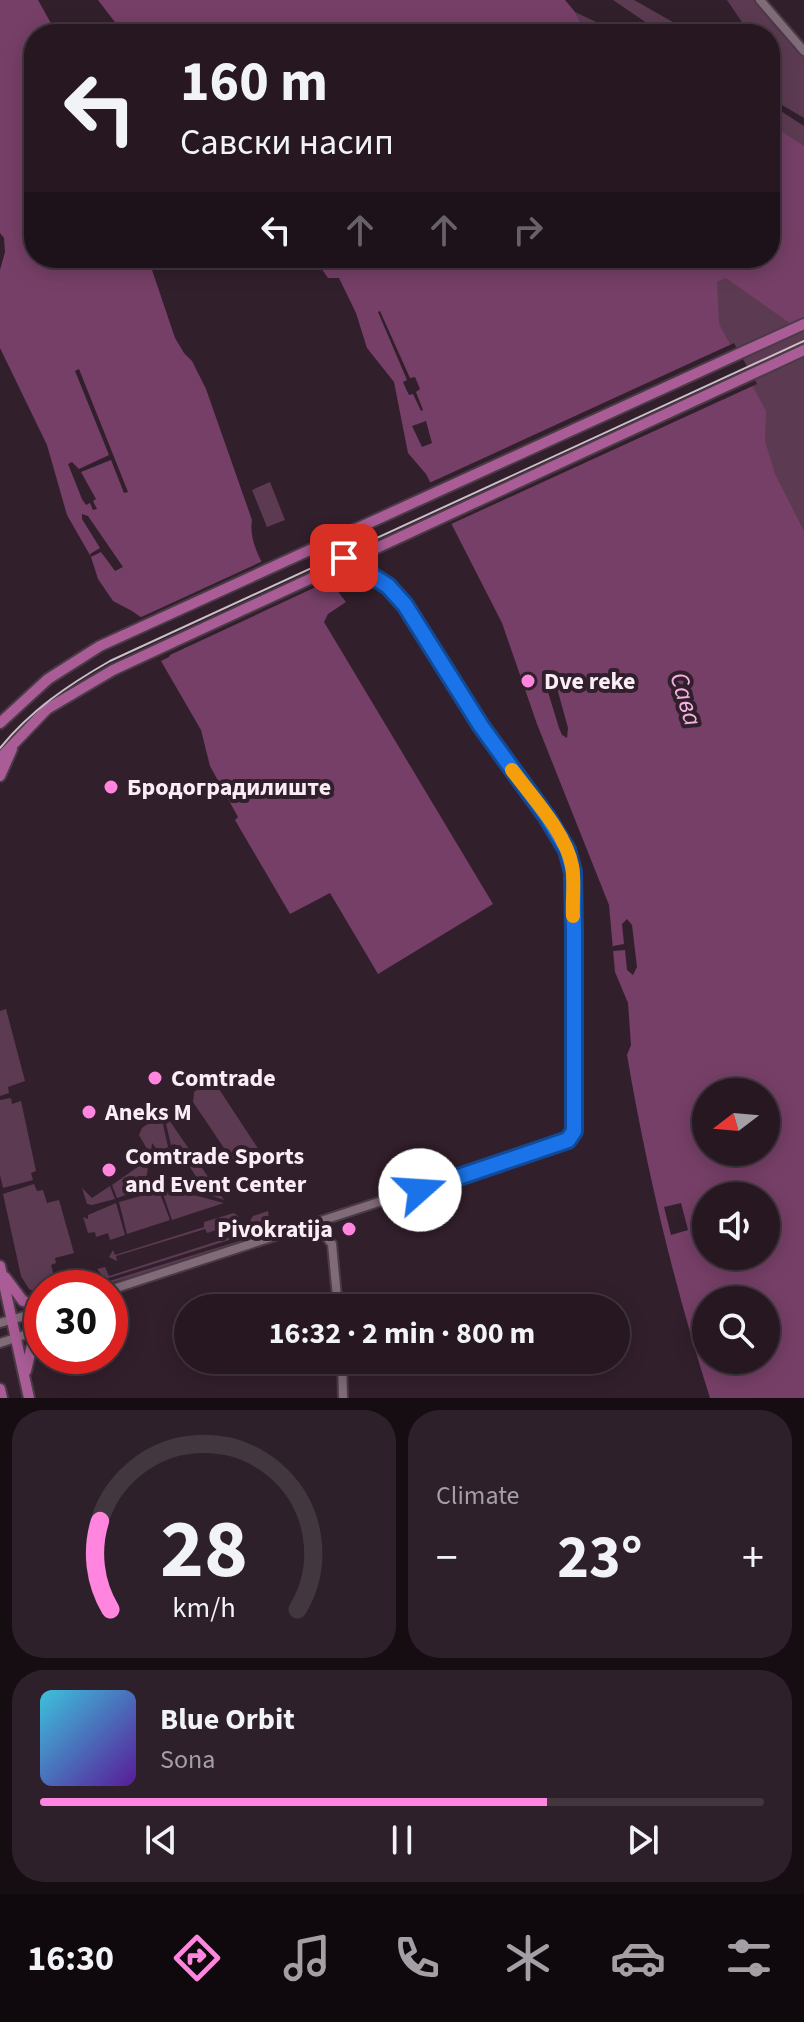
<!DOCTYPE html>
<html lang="en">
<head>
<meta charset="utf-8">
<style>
  :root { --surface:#261721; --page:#2e202a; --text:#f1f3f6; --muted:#a49fa5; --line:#42363f; --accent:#ff85df }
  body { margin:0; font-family:"Source Sans 3",sans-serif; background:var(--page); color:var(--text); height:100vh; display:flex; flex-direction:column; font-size:30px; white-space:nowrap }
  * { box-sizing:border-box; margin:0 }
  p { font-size:26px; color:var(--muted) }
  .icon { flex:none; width:44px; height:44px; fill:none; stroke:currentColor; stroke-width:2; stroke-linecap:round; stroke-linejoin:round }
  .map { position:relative; height:1398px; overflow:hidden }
  .panel { display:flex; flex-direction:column; gap:12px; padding:12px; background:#150d12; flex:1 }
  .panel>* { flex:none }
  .top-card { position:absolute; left:24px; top:24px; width:756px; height:244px; border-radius:32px; box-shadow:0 4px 20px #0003,0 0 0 2px var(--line); background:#261721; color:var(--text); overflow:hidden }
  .needle { width:52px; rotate:254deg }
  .fabs { position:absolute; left:692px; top:1078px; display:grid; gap:16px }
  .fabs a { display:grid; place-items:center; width:88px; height:88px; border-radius:50%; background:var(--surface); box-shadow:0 4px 20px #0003,0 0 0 2px var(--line); font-size:40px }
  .speed { position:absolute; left:24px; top:1270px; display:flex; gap:16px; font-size:40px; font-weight:700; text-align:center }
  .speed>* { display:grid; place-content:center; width:104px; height:104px; border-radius:50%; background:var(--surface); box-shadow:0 4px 20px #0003,0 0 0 2px var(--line); line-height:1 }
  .speed .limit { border:12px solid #d22; background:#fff; color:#111 }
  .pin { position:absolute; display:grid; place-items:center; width:68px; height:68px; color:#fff; margin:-34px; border-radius:16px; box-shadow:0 4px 12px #0006 }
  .me { position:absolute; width:88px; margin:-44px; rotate:71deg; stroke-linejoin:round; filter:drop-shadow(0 0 6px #0008) }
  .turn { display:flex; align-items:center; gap:28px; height:168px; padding:0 24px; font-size:36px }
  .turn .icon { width:104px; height:104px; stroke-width:2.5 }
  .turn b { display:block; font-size:56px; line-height:68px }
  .lanes { display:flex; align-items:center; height:76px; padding:0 24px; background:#0003; justify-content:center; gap:40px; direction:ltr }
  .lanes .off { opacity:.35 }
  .big { font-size:60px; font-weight:700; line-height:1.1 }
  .panel .widget { flex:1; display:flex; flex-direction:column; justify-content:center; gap:12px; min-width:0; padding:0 28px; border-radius:32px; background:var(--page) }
  .panel .dial { align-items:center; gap:0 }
  .dial svg { height:208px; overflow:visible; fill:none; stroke:var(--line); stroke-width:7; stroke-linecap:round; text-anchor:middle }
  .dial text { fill:var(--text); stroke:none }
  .song { display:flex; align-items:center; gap:24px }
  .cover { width:96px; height:96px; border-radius:12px; background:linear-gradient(135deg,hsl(190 70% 55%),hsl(270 70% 35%)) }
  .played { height:8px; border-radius:4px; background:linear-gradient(90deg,var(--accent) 70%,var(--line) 70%) }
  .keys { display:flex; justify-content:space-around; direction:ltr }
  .heat { display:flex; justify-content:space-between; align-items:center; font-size:44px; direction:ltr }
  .panel .tiles { flex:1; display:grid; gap:12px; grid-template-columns:1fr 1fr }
  .widget:last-child { grid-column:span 2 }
  .trip { position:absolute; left:174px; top:1294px; width:456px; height:80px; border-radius:40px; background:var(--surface); box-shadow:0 4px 20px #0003,0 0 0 2px var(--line); font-weight:700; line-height:80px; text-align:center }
  .menu { display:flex; height:128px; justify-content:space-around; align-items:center; background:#0f090d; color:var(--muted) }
  .menu .icon { width:56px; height:56px }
  .menu .selected { color:var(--accent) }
  .menu b { font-size:36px; color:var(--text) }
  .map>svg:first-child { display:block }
</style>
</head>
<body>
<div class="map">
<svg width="804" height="1398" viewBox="0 0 804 1398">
  <rect width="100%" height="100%" fill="#321f2c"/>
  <path fill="#5c3b52" d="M613,0H634L694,34H663Z
    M727,0H754L779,31L804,54V118L770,98V77L775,79L781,67L770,55V34H750Z
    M575,12L622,34H587Z
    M770,104L804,126V762L657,258H770Z
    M270,482L285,520L267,527L252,490Z
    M6,1009L25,1081L8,1087L9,1093L0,1096V1011Z
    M214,1072L219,1080L215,1083L259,1150L234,1163L193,1102L194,1092L210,1081Z
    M11,1098L12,1104L21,1101L36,1171L31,1173L33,1180L3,1188L0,1175V1100Z
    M166,1112L171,1113L167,1117L224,1200L186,1187L197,1178L175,1144L171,1145L164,1115Z
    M161,1115L168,1147L159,1152L152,1143L151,1151L154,1154L151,1156L139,1135L142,1128Z
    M145,1155C154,1180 139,1191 117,1198L112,1185L139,1166L135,1158L141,1159Z
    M34,1184L37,1191L43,1190L47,1203L59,1200L74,1253L55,1258L56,1263L51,1265L57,1287L63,1288H42V1295L29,1289L21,1276L3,1194Z
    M110,1186L115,1199L92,1205L87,1204L82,1188L92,1198Z
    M159,1191L170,1220L127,1234L119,1202Z
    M162,1191C185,1191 203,1198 224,1203L172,1220Z
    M116,1203L125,1235L110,1240L108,1233L96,1237L95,1232L88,1233L83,1217L88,1219V1215Z
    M268,1211L270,1227L109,1278H104L97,1269L105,1267L109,1276L243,1233L253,1216Z
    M234,1213L239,1217L235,1224L207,1233L205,1229L116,1256L117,1261L109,1257L113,1250L115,1255L204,1227V1222Z
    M281,1228L284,1232L107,1284L109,1281Z"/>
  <path fill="#763f67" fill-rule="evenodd" d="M0,0H38L57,34H34V258H148L175,338L184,353L192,361L206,389L252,520C248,543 265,570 278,588L326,576L346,602L328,614L324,622L493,904L378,974L330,893L290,914L235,820L238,817L210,766L201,730L161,661L169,657L176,646L172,639L132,611L113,601L98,579L91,557L67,515L47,445L0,348V270L5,252L4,238L0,233Z
    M98,0H565L575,12L587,34H124Z
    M770,124L804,146V333L726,278L717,282L719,324L766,411L765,441L775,474L804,531V1398H710C674,1285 647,1172 627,1055L631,1045L628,1003L615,972L609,905L537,724L502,623L426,474L408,453L394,382L367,348L356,313L339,278H328L314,258H770ZM706,1092H766V1152H706ZM706,1196H766V1256H706ZM706,1300H766V1360H706Z"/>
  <path fill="#321f2c" d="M380,311L410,378L415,377L420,389L416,392L423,410L421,411L413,394L409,395L406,389L403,382L407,380L378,312Z
    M734,343L757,384L449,525L427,484Z
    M79,369L128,492L124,493L111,460L81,472L96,499L93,501L97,509L93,510L90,503L86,505L82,499L68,464L72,462L79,469L109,455L75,371Z
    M426,421L432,443L422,447L412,426Z
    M82,514L88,516L123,567L115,571L101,552L91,557L90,554L100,548L82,519Z
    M265,560L285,591L328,573L333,579L157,661L172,645L137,619Z
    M547,671L554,677L568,728L567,738L562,735L559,728L544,679Z
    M627,919L632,925L637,967L633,975L627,970L625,950L613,951V946L624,944L622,924Z
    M681,1203L688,1230L671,1235L664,1207Z"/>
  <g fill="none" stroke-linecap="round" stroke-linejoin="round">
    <g stroke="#4a3b46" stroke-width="12">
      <path id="minor" d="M760,0L804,51
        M305,1230L324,1234L332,1244L338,1308
        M110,1290L568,1140L574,1131L573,872C568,829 508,766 483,729C453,685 431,636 397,595C383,579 365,570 347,560
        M0,1323L42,1311
        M0,1343L42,1329
        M342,1360L343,1398"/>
    </g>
    <g stroke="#4a3b46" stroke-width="14">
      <path id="major" d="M0,723L48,679L100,646L804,324
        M0,758L47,709L113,670
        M0,776L12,749
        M0,1266L29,1398
        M5,1277L23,1301L42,1306
        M26,1371L31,1349L42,1337
        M0,1389L2,1398"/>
    </g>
    <use href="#minor" stroke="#816b79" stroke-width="8"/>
    <use href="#major" stroke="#aa5c96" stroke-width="10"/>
    <path stroke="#ccbec8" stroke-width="2" d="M0,748C31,710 68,685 110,661L804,341"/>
    <g stroke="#4a3b46" stroke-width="14" stroke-linecap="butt">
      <path id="major-bridge" d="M113,670L804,350"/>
    </g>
    <use href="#major-bridge" stroke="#aa5c96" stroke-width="10"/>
  </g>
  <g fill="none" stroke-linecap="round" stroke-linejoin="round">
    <g stroke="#114b97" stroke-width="20">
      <path id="route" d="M344,558L388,586L405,605L481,726L547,817L567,850L573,872L574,932V1131L568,1140L420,1190"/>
    </g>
    <use href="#route" stroke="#1a73e8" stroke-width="14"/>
    <path stroke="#f59e0b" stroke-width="14" d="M512,770C532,797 566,833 572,866C575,881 572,900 573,916"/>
  </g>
  <g fill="#ff85df" stroke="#321f2c" stroke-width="3">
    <circle cx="528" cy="681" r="8"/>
    <circle cx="111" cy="787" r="8"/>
    <circle cx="155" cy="1078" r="8"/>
    <circle cx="89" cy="1112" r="8"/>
    <circle cx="109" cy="1170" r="8"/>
    <circle cx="349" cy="1229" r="8"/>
  </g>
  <g text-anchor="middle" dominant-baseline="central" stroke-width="8" stroke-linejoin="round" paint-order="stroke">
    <g font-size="24" font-weight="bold" fill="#faedf6" stroke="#321f2c" text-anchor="start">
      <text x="544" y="681">Dve reke</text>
      <text x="127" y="787">Бродоградилиште</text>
      <text x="171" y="1078">Comtrade</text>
      <text x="105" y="1112">Aneks M</text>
      <text x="125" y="1156">Comtrade Sports<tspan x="125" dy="28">and Event Center</tspan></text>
      <text x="333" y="1229" text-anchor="end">Pivokratija</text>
    </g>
    <g font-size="26" font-style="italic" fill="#f5b1e1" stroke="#321f2c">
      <text transform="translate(686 699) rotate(73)">Сава</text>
    </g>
  </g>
</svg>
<div class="fabs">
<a><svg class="needle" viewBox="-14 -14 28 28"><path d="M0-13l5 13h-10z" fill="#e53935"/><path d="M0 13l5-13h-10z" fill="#a49fa5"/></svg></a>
<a><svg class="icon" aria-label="sound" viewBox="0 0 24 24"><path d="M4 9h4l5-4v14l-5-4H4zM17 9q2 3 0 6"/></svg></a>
<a><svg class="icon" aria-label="search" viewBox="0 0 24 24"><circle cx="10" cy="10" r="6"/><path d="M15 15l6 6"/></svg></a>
</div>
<div class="speed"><div class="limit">30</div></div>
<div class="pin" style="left:344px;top:558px;background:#d93025"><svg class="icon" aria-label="arrive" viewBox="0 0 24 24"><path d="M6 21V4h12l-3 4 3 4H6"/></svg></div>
<svg class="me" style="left:420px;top:1190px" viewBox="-20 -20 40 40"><circle r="19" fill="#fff"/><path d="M0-13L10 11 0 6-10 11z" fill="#1a73e8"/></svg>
<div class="trip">16:32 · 2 min · 800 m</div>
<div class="top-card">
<div class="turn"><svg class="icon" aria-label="left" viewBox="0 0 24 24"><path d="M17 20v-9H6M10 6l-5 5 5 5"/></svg><div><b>160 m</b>Савски насип</div></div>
<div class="lanes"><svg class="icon" aria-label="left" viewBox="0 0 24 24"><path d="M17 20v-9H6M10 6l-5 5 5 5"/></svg><svg class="icon off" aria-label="ahead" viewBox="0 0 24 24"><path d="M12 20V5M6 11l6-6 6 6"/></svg><svg class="icon off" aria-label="ahead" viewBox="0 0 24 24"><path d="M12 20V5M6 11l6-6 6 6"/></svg><svg class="icon off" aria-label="right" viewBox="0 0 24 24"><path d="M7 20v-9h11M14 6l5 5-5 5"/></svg></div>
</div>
</div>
<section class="panel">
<div class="tiles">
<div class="widget dial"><svg viewBox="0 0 100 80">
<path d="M14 69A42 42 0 1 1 86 69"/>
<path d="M14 69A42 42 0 0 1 10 35" stroke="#ff85df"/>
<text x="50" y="56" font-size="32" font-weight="700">28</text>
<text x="50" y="72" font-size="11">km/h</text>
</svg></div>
<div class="widget"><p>Climate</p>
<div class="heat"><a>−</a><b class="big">23°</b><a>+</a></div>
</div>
<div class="widget">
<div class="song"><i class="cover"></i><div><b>Blue Orbit</b><p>Sona</p></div></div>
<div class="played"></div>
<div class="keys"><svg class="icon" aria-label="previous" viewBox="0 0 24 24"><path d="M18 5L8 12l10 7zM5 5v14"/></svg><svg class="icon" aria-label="pause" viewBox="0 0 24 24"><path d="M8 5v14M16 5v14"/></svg><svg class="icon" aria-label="next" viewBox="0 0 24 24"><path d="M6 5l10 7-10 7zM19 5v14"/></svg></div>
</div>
</div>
</section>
<nav class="menu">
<b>16:30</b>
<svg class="icon selected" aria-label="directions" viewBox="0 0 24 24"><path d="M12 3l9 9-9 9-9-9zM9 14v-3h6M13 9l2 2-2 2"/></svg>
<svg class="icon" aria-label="music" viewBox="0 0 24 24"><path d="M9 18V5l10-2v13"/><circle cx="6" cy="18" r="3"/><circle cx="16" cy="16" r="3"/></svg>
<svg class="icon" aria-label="phone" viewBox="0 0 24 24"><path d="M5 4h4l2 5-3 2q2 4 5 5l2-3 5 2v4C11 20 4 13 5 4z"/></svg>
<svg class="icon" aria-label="climate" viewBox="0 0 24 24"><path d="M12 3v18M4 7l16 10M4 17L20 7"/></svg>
<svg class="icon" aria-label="car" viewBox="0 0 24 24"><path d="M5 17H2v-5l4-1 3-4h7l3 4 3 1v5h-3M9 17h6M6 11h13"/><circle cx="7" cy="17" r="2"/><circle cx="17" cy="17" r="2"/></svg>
<svg class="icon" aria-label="filters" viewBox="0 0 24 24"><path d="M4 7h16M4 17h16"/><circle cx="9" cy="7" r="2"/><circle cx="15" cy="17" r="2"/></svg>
</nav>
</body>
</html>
